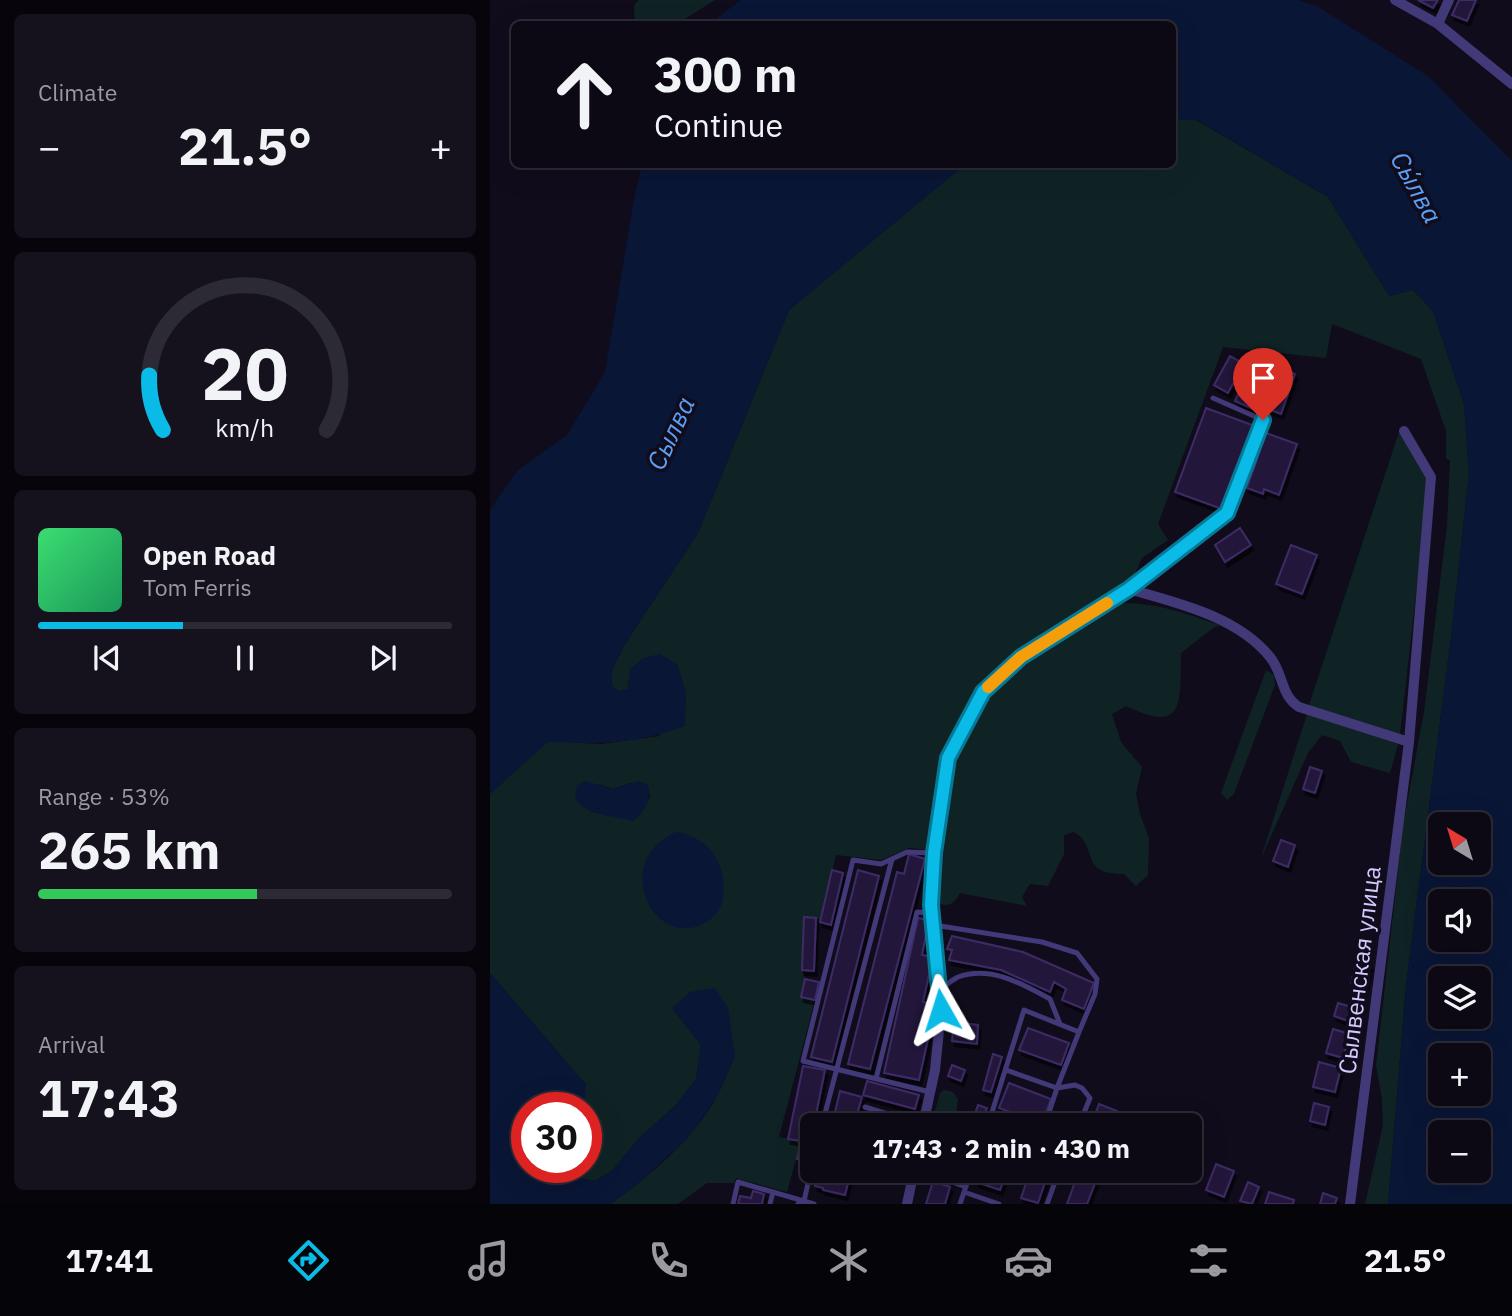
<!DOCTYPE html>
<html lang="en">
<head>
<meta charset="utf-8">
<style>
  :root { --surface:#0c0914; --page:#15121d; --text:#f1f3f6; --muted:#9a9aa0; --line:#2c2a34; --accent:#0abae7 }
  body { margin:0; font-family:"IBM Plex Sans",sans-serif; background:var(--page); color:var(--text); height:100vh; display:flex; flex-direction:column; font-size:26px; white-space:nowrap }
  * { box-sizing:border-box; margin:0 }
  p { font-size:23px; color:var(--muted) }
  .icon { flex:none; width:38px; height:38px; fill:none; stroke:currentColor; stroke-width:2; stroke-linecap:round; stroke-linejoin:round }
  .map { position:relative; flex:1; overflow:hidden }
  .panel { display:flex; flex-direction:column; gap:14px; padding:14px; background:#07050b; width:490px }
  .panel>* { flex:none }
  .guide { position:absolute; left:21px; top:21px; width:665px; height:147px; border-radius:10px; box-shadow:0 7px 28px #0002,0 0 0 2px var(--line); background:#0c0914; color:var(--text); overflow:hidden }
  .needle { width:46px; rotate:322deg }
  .tools { position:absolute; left:938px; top:812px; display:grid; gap:14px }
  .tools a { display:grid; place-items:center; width:63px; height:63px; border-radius:10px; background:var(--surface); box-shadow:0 7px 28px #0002,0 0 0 2px var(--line); font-size:35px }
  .speed { position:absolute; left:21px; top:1092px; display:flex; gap:14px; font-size:35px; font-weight:700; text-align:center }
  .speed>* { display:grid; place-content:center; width:91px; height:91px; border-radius:50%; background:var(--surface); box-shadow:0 7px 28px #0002,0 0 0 2px var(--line); line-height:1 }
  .speed .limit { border:10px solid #d22; background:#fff; color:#111 }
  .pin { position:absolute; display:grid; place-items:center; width:60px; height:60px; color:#fff; margin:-72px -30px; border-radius:50% 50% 50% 0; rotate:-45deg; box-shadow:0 0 7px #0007 }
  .pin .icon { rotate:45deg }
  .me { position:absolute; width:77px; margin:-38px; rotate:354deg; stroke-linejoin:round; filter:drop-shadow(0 0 5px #0008) }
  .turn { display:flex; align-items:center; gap:24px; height:147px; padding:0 28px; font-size:32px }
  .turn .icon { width:91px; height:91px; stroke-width:2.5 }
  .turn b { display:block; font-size:49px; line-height:60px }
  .big { font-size:52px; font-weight:700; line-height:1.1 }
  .panel .widget { flex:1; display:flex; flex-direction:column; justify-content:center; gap:10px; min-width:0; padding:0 24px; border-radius:10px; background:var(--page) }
  .panel .dial { align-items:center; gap:0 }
  .dial svg { height:182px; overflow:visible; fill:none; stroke:var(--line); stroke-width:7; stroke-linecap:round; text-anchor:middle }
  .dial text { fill:var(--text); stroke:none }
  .song { display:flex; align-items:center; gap:21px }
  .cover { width:84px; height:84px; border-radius:10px; background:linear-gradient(135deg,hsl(140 70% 55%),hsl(150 70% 35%)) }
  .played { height:7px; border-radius:4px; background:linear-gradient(90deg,var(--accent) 35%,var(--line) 35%) }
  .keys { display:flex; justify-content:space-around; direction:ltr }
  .heat { display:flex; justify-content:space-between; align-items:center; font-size:38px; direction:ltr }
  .charge { height:10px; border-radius:5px; background:linear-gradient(90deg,#34c759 53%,var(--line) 0) }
  .trip { position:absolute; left:310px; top:1113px; width:402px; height:70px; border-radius:10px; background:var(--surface); box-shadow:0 7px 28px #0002,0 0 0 2px var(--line); font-weight:700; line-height:70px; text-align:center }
  .dock { display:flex; height:112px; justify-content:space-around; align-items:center; background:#050408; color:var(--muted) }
  .dock .icon { width:49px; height:49px }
  .dock .on { color:var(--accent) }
  .dock b { font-size:32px; color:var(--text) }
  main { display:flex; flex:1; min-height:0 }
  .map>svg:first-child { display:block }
</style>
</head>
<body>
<main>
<section class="panel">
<div class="widget"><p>Climate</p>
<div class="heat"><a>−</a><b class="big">21.5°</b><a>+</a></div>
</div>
<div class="widget dial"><svg viewBox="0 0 100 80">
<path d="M14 69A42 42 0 1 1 86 69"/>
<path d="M14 69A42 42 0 0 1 8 45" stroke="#0abae7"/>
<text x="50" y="56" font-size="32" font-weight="700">20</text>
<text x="50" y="72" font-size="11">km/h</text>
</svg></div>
<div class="widget">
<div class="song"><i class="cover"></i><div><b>Open Road</b><p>Tom Ferris</p></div></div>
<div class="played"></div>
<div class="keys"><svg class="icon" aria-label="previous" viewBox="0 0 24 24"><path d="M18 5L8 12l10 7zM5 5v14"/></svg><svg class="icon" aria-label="pause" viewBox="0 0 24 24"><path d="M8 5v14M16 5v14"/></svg><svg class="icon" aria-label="next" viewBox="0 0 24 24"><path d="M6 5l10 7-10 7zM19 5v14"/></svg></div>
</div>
<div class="widget"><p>Range · 53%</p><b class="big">265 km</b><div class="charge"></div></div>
<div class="widget"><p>Arrival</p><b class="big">17:43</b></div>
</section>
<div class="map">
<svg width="1022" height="1204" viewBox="0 0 1022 1204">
  <defs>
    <filter id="shadow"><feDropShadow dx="2.5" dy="5" stdDeviation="0" flood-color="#0009"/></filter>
  </defs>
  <rect width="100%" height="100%" fill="#100c1b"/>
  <path fill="#0f2325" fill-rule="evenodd" d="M149,0H225L187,24H145L144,5Z
    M683,119L706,120L838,197L899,296L923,290L943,311L974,404L979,473L961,637L916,985L898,1204H875L893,1125L892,1099L886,1066L913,826L934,712L957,526L960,460L956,459V431L931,359L842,324L836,358L733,347L668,524L678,540L652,558L644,576L637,582L577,619L535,649L492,687L471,719L453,765L439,850L419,848L391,860L346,855L331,919L314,918L312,970L315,979L311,997L325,1000L289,1137L311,1141L297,1192L246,1178L244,1183H217L188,1204H120C161,1175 203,1140 227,1096C234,1083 239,1069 245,1056L182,1008L211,1045L206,1079L186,1105L149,1138L122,1171L105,1181L89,1178L90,1167H96V1108H94L95,1084L0,973V794L58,741L111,744L170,736L138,680V689L129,692L122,686L121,672L135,644L208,533L299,310L475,164H682ZM140,783L161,795L150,815L101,812L109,784L123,789Z
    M909,432L939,479L910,735L818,708Z
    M635,603C673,604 695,614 730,625L723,628L691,653C689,699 698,736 636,706L622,714L631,742L652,767L646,794L650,814L659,838L658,875L646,886L634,874C587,874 610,847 584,832L574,835V854L558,886L540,884L532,897L537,906L470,893C465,903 459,908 447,903L446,887L451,879L446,852L463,762L486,711L503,689L536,662L627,605Z
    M776,670L784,675L785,685L744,794L737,800L731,793Z
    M817,714L908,744L900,773L861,762L850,741L832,735L818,753L770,861Z
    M454,1090L463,1092L468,1099L465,1125H441L450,1093Z"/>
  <path fill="#0a1636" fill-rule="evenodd" d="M251,0H808L827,6L938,76L1022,161V1204H898L916,985L961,637L979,473L974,404L943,311L923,290L899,296L838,197L707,120L683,119L682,24H219ZM989,824V863H950V824ZM989,901V940H950V901ZM989,978V1017H950V978ZM989,1055V1094H950V1055ZM950,1132H989V1171H950Z
    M152,165H475L299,310L208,533L135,644L121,672L122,686L129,691L138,689L140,669L153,658L170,654L188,665L196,693L195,726C149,744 107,744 58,742L0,794V510L27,471L77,435L115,372L144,199Z
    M95,781L123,789L149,781L158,785C162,800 155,811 143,821C124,816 96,816 85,798L87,786Z
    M186,832C219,837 238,865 233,898C232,908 224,918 215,923C163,951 120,861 186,832Z
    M0,973L96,1084L94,1108H37V1167H90L89,1178L105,1181L122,1171L149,1138L186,1105L206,1079L211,1045L182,1008L200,992L225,988L238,1008L245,1056L227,1097L197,1139L143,1188L120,1204H0Z"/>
  <path fill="#24193b" stroke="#3e2c66" stroke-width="2" filter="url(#shadow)" d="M928,0H948L943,8Z
    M969,0H986L977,21L962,15Z
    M740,356L754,364L738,393L724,385Z
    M771,363L781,367L763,409L745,401L760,368L767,371Z
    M787,368L805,374L791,414L773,407Z
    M716,408L773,429L766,448L756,444L732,509L685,492Z
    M776,433L807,444L789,495L774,489L773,494L757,488Z
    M750,528L761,545L735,562L725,545Z
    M801,545L827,555L812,594L786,584Z
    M820,767L832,771L825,793L813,789Z
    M791,840L805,845L798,867L783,861Z
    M419,854L435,859L380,1069L358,1064L407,872L414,874Z
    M342,870L353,873L341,925L330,922Z
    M368,870L389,876L342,1062L321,1057Z
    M314,917L326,918L324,971L312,970Z
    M428,918L439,920L432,955L443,957L433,1002L442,1004L440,1012H444L429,1080L394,1073Z
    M462,936L533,952L604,983L594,1009L572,1000L576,989L564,982L560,992L511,970L459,960L462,950L457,949Z
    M866,961L880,965L875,987L861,983Z
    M315,979L329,982L325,1000L311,997Z
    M848,1003L868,1009L863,1023L844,1016Z
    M464,1022L488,1025L487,1044L462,1041Z
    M538,1028L579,1043L571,1065L529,1050Z
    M843,1029L860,1034L853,1058L836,1053Z
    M503,1054L512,1057L501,1092L493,1090Z
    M829,1062L851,1068L845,1092L823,1087Z
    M462,1065L475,1070L471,1081L458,1076Z
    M313,1066L335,1070L324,1125H322L317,1161L307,1159L311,1141L298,1139Z
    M377,1081L429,1095L425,1109L373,1095Z
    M519,1083L561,1099L552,1124L509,1108Z
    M350,1091L372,1097L364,1125H342Z
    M824,1103L839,1107L835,1125L820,1121Z
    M609,1104L627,1111L621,1125H601Z
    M488,1105L497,1108L490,1125H481Z
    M371,1113L414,1125H367Z
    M726,1164L744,1171L734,1197L716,1190Z
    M329,1171H361L355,1195L333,1190V1188L325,1186Z
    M490,1171H517L510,1190L486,1182Z
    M540,1171H559L548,1203L531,1198Z
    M589,1171L607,1178L597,1204H577Z
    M443,1181L460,1187L455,1204H436Z
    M758,1182L769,1187L762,1204L750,1201Z
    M263,1191L274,1194L272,1204H248L250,1196L261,1198Z
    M779,1192L804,1200L803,1204H775Z
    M833,1193L847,1198L845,1204H830Z"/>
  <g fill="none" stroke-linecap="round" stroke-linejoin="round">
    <path stroke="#423978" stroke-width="5" d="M640,589L737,513L773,420L723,398
      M444,925L552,942L587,953L607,979L605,994L589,1032
      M449,990C455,986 462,980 468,977C500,965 533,984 560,999L570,1024
      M516,1070L567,1088L585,1085L592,1088L600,1098L589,1125
      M386,1079L427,912L442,913
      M440,1092L313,1061L363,860L391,864L417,852L444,853
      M375,1107L433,1125
      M502,1115L528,1125
      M332,1125L402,859
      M498,1125L534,1010L589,1032L567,1088L555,1125
      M432,1171L476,1187
      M474,1192L509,1204
      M243,1204L248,1182L324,1204
      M280,1204L283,1192
      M308,1204L314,1201L322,1166
      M470,1204L481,1171
      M557,1204L569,1171"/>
    <path stroke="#423978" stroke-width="10" d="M905,0L948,24L1022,84
      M948,24L959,0
      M433,1125L445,1070L451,1010L441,905L444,853L458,758L493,692L531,657L639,589C687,603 747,616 780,657C794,674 790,695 809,707L919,742
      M417,1204L424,1171
      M860,1204L919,742L941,477L914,431"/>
  </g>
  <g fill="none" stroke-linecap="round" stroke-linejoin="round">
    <g stroke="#067996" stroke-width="18">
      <path id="route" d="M451,1010L441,905L444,853L458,758L493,692L531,657L639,589L737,513L773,420"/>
    </g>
    <use href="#route" stroke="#0abae7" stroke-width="12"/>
    <path stroke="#f59e0b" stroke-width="12" d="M498,687L531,657L617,603"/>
  </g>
  <g text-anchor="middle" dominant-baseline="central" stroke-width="7" stroke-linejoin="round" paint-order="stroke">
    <g font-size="24" fill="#d4c9fd" stroke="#100c1b">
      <text transform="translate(869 970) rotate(-83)">Сылвенская улица</text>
    </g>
    <g font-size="26" font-style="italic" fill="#5c9ff8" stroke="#100c1b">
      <text transform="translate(927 187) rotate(61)">Сы́лва</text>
      <text transform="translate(180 433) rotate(-65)">Сылва</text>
    </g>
  </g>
</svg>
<div class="tools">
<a><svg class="needle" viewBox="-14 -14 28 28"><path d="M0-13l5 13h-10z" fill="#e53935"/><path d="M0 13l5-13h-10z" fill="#9a9aa0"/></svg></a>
<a><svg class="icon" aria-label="sound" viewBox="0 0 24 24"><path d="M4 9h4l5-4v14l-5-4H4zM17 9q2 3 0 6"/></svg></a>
<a><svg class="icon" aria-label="layers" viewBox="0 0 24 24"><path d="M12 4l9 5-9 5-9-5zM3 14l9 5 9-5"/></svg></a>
<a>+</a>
<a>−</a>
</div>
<div class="speed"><div class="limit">30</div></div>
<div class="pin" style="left:773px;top:420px;background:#d93025"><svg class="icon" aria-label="arrive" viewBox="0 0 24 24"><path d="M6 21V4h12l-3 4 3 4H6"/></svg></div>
<svg class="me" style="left:451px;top:1010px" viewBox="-20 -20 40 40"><path d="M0-17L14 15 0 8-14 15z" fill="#0abae7" stroke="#fff" stroke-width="4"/></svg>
<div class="trip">17:43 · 2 min · 430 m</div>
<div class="guide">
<div class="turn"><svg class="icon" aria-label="ahead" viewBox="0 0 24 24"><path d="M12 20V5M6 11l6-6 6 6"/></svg><div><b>300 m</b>Continue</div></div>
</div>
</div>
</main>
<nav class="dock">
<b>17:41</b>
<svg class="icon on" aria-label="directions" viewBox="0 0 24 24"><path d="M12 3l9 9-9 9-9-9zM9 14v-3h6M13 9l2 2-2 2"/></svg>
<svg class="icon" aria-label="music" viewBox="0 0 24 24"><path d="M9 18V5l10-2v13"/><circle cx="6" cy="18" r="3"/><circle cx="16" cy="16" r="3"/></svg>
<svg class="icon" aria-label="phone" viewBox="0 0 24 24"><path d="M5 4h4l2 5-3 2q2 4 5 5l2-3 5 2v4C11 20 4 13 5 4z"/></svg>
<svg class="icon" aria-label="climate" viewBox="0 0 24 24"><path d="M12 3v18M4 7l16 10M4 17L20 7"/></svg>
<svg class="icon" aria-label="car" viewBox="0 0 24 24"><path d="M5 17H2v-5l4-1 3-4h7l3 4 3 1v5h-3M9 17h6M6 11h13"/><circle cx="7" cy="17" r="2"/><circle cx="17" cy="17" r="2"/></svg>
<svg class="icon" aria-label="filters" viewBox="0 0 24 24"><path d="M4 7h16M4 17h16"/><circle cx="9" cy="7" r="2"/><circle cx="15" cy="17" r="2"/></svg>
<b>21.5°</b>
</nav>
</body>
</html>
